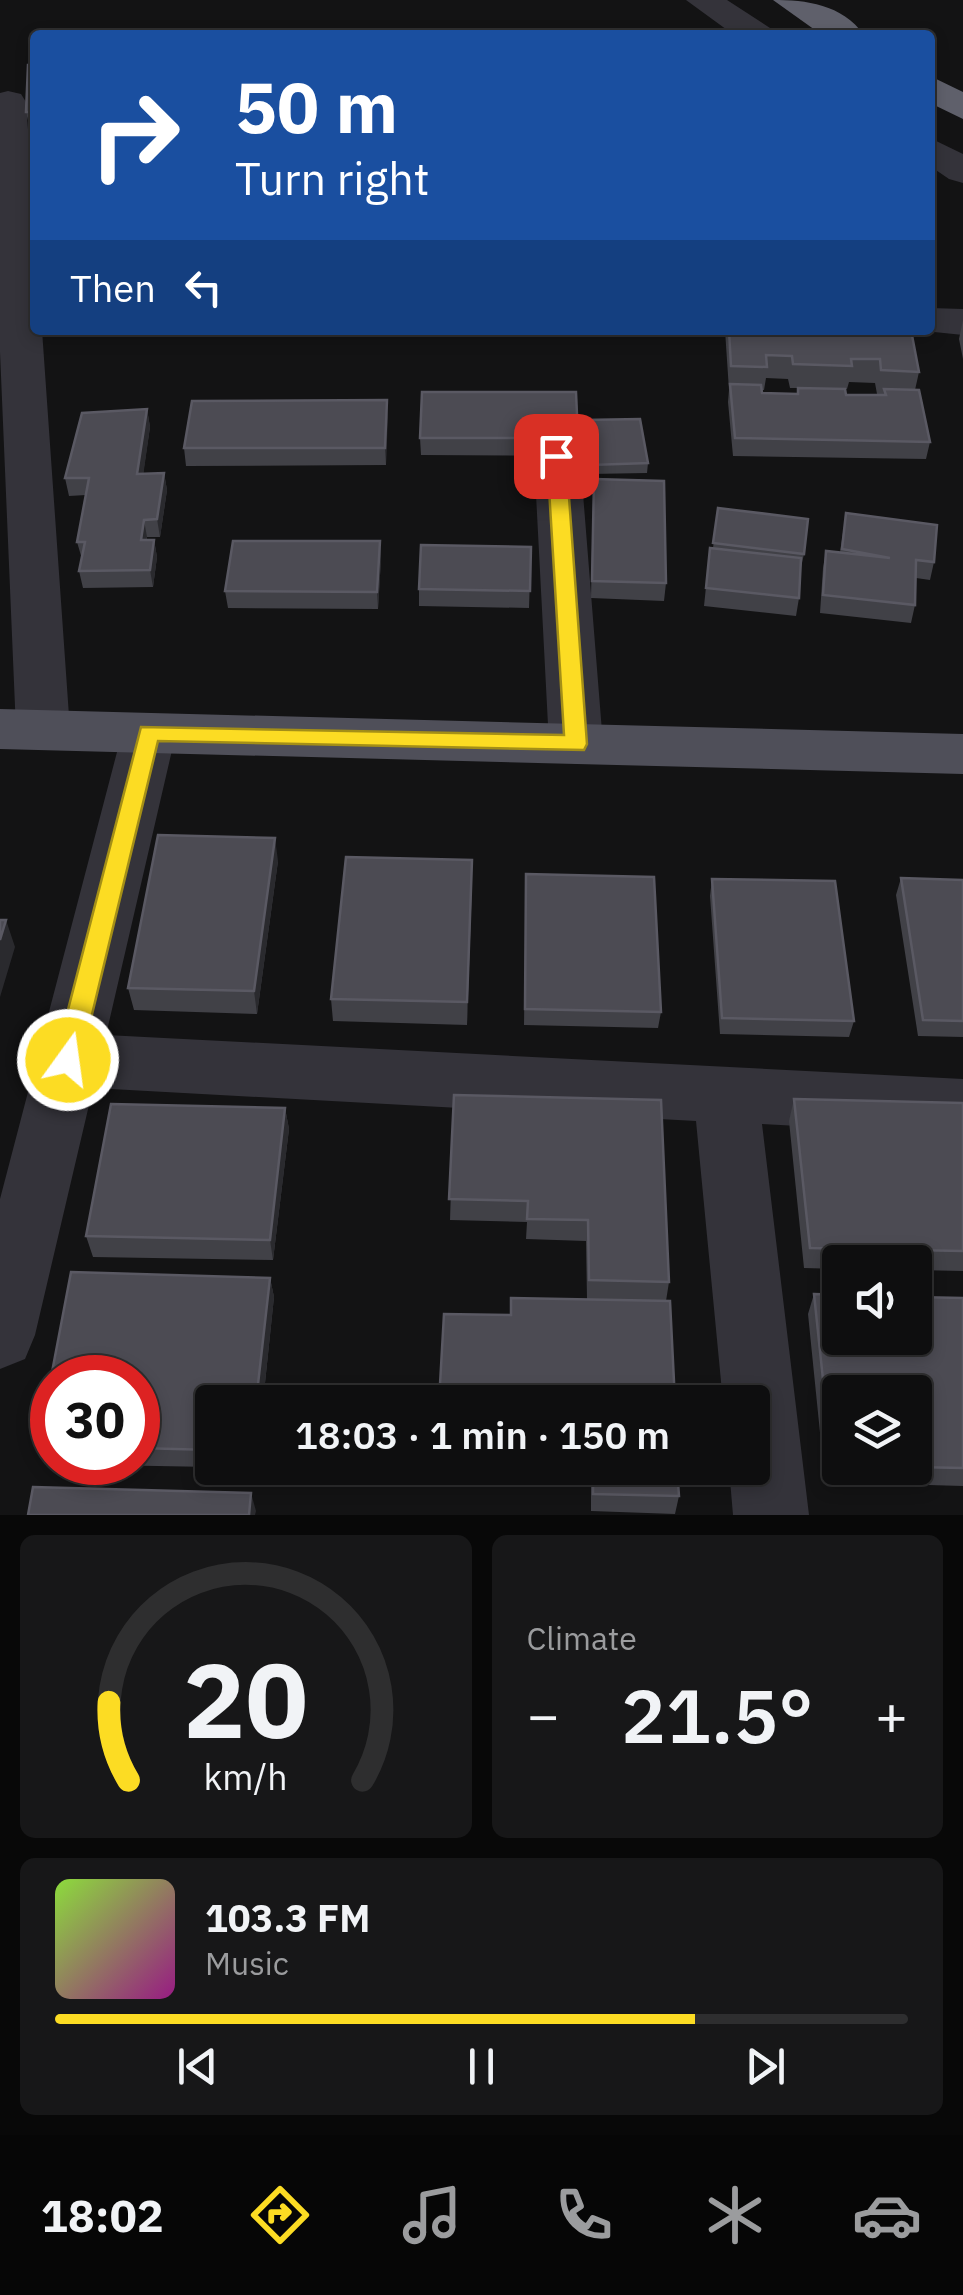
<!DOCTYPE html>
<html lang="en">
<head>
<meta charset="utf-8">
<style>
  :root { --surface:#0e0e0f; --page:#171718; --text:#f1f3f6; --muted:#9b9c9e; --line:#2e2e2f; --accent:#fcdc23 }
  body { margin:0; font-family:"IBM Plex Sans",sans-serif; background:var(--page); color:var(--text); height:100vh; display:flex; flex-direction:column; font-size:38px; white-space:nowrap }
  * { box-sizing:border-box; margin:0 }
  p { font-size:32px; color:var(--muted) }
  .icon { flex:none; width:55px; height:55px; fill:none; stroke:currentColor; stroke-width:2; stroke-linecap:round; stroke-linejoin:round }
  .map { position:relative; height:1515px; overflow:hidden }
  .side { display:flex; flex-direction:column; gap:20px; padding:20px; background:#080808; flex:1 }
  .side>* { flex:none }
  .hud { position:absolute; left:30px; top:30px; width:905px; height:305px; border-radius:10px; box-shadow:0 5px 15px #0003,0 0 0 2px var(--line); background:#1a4fa0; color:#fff; overflow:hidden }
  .fabs { position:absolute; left:822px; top:1245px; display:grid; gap:20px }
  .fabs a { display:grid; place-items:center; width:110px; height:110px; border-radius:10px; background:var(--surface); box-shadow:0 5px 15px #0003,0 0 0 2px var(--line); font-size:50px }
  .speed { position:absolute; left:30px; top:1355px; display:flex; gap:20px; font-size:50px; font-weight:700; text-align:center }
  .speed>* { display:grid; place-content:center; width:130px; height:130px; border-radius:50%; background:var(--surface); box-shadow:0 5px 15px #0003,0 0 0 2px var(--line); line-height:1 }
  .speed .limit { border:15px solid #d22; background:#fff; color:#111 }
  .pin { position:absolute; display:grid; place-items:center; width:85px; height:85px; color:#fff; margin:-42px; border-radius:20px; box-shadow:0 5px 15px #0006 }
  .me { position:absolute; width:110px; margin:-55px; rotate:14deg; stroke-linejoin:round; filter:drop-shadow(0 0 8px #0008) }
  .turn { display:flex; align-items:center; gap:35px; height:210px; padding:0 40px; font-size:45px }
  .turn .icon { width:130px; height:130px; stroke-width:2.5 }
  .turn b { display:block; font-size:70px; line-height:85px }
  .then { display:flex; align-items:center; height:95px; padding:0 40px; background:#0003; gap:20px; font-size:38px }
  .big { font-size:75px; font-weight:600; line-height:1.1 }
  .side .widget { flex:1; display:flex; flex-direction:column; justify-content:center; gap:15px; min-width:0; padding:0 35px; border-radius:15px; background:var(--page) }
  .side .dial { align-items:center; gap:0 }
  .dial svg { height:260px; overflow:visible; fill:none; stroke:var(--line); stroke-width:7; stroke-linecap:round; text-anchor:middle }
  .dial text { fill:var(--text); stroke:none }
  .song { display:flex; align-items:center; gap:30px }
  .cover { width:120px; height:120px; border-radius:15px; background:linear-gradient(135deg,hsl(90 70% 55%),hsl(310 70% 35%)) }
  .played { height:10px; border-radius:5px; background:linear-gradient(90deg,var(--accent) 75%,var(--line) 75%) }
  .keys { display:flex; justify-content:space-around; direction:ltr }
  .heat { display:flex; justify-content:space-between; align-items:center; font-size:55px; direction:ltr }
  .side .tiles { flex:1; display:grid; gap:20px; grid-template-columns:1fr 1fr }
  .widget:last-child { grid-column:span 2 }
  .trip { position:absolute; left:195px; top:1385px; width:575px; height:100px; border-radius:10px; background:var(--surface); box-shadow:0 5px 15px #0003,0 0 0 2px var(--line); font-weight:600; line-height:100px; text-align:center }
  .menu { display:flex; height:160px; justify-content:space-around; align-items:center; background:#060606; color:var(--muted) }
  .menu .icon { width:70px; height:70px }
  .menu .selected { color:var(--accent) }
  .menu b { font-size:45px; color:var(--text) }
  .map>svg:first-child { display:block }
</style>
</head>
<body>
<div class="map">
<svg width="963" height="1515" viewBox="0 0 963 1515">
  <rect width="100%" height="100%" fill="#131314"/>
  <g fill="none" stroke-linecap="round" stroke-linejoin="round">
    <path fill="#34333a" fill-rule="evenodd" d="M686,0H727L770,28L776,35H734Z
      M8,91L21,94L26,102L35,225V330H42L70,730L62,744L43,750L24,744L16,730L0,352V93Z
      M930,138L963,154V183L949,179L930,166Z
      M930,308L963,309V335L915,330H930Z
      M557,441L574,446L580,456L603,744L595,758L576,764L557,758L549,744L534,456L540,446Z
      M149,713L168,719L176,733L106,1035L963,1079V1135L762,1124L809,1515H733L729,1468H752V1402H723L696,1121L93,1088L35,1335L25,1359L0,1369V1199L122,733L130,719Z"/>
    <path fill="#4f4f59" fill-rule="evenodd" d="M0,709L963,734V774L0,749Z"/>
    <path fill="#5f606b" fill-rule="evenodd" d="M773,0C806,0 842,4 864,35H822Z
      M930,76L963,92V119L930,103Z"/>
  </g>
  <path fill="#414147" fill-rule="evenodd" d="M35,65V128L30,129L26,112Z
    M35,135V184H34L31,167Z
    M963,320V359L959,339Z
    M725,330H911L919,372L915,390L930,442L926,459L733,456L728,402L729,390ZM766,378L788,379L790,388H802H798L797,394L762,393V390H764ZM849,382L875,383L877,394L883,395H846L845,389H847Z
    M387,400L386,465L186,466L184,448Z
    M147,409L150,427L143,474L164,473L167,490L160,537H147V540H154L157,557L153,587L83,588L79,571L82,559L77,542L86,495L69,496L65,478Z
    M584,420L648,463L647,473L590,474L584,429Z
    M420,438H578L577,456L421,455Z
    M593,497L666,583L664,601L591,598Z
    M718,508L804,554L800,572L799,598L796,616L704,606L710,548H713Z
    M846,513L934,562L930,580L916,578L915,605L911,623L820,613L823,568L826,551L840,552Z
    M380,541L381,559L378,609L228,608L225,591Z
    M531,547L529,608L419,606V589Z
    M278,861L257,1014L134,1010L128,988Z
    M526,874L661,1012L658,1028L524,1025Z
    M901,878L963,880V1037L918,1036L896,895Z
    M712,879L854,1021L849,1037L720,1034L710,896Z
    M472,883L467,1025L333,1021L331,999Z
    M454,1095L669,1282L666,1301L511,1315L587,1299L586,1241L526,1239L527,1222L450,1220Z
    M794,1099L963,1103V1271L915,1270V1262H840V1269L804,1268L789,1121Z
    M285,1108L289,1129L273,1260L93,1257L86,1236Z
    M71,1272L270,1278L274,1297L263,1402H212V1467L46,1464L38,1446ZM52,1378H138V1462H52Z
    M814,1294L963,1298V1486L825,1482L808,1314ZM840,1392H915V1468H840Z
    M591,1468H677L679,1496L675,1514L591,1511Z"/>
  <path fill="#2a2a2e" d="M387,400L388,417L386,465L385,448Z
    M147,409L150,427L141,491L137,474Z
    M164,473L167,490L160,537L157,519Z
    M144,520L147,537L144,558L141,540Z
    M154,540L157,557L153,587L150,570Z
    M380,541L381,559L378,609L377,592Z
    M275,838L278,861L257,1014L254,991Z
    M472,860V883L467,1025V1002Z
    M6,920L15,947L0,997V940Z
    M285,1108L289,1129L273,1260L270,1240Z
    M270,1278L274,1297L263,1402H256Z
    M251,1493L256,1511L255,1515H249Z"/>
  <path fill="#4c4b53" stroke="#5a5963" stroke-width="2.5" d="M28,65H35V112H26Z
    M35,135V167H31Z
    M729,330H911L919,372L881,370L880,359H851L852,366L793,364L792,356L766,355L767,367L731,366Z
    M730,384L761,385L762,393L798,394V388L845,389L846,395H886L884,389L919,390L930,442L735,438Z
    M422,392H576L578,438H420Z
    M387,400L385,448H184L192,401Z
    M147,409L137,474L164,473L157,519L144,520L141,540H154L150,570L79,571L85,542H77L89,478H65L82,413Z
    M640,419L648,463L591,465L584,420Z
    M594,479L664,481L666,583L592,581Z
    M718,508L808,519L804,554L713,543Z
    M846,513L937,525L934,562L916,560L915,605L823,595L826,551L890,558L842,549Z
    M233,541H380L377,592L225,591Z
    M421,545L531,547L530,591L419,589Z
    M710,548L801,558L799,598L706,588Z
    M158,835L275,838L254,991L128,988Z
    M346,857L472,860L467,1002L331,999Z
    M526,874L654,877L661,1012L525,1009Z
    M901,878L963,880V1021L923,1020Z
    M712,879L835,881L854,1021L722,1018Z
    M0,920H6L0,940Z
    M454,1095L661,1100L669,1282L589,1280L588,1220L527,1219L528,1201L449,1199Z
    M794,1099L963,1103V1251L810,1248Z
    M111,1104L285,1108L270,1240L86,1236Z
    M71,1272L270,1278L256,1402H212V1450L138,1448V1378H52V1446H38Z
    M814,1294L840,1295V1338H915V1297L963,1298V1468L915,1467V1392H840V1465H832Z
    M511,1298L670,1301L675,1402H439L444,1314L511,1315Z
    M593,1468H677L679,1496L593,1494Z
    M33,1487L251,1493L249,1515H28Z"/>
  <path fill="#fcdc23" stroke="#a48f17" stroke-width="2.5" d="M556,450L566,456L587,744L584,750L158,741L81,1060L77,1068L68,1072L59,1068L55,1060L141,727L564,735L547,456Z"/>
</svg>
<div class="fabs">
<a><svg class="icon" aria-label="sound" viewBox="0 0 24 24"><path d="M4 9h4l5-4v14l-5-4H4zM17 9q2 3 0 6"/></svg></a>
<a><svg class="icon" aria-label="layers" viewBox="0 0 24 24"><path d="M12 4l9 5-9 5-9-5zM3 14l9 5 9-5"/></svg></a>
</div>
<div class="speed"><div class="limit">30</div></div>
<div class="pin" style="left:556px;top:456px;background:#d93025"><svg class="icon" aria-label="arrive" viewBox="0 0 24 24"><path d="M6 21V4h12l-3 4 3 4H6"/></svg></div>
<svg class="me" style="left:68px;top:1060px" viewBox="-20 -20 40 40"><circle r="17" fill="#fcdc23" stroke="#fff" stroke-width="3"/><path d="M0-11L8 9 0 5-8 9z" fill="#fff"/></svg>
<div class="trip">18:03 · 1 min · 150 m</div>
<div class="hud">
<div class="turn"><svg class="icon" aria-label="right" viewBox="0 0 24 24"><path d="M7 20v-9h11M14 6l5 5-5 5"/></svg><div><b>50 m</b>Turn right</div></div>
<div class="then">Then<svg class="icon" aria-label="left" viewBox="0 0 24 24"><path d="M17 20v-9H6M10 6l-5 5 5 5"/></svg></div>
</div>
</div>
<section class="side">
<div class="tiles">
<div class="widget dial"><svg viewBox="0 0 100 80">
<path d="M14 69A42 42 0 1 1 86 69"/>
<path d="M14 69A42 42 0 0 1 8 45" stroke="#fcdc23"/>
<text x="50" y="56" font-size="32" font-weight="700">20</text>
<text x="50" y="72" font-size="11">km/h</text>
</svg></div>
<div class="widget"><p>Climate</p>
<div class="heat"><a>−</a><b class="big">21.5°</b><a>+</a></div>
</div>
<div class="widget">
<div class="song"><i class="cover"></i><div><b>103.3 FM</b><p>Music</p></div></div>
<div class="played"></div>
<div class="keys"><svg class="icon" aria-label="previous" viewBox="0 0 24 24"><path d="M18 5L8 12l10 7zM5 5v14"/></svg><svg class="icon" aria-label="pause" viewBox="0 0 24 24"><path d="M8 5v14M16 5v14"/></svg><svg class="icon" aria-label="next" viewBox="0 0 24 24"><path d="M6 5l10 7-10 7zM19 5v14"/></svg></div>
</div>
</div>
</section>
<nav class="menu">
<b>18:02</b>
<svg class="icon selected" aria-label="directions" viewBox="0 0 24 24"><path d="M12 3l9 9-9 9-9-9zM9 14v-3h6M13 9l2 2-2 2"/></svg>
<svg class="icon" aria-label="music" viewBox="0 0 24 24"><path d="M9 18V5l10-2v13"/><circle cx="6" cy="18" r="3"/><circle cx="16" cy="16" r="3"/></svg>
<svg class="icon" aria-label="phone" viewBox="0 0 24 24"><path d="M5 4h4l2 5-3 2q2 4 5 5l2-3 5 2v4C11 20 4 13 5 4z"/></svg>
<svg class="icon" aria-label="climate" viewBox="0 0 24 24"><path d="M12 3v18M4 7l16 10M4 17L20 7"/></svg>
<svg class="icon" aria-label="car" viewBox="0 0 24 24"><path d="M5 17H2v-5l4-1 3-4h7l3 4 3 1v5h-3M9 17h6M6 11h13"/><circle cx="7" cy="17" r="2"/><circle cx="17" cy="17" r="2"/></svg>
</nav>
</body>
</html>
